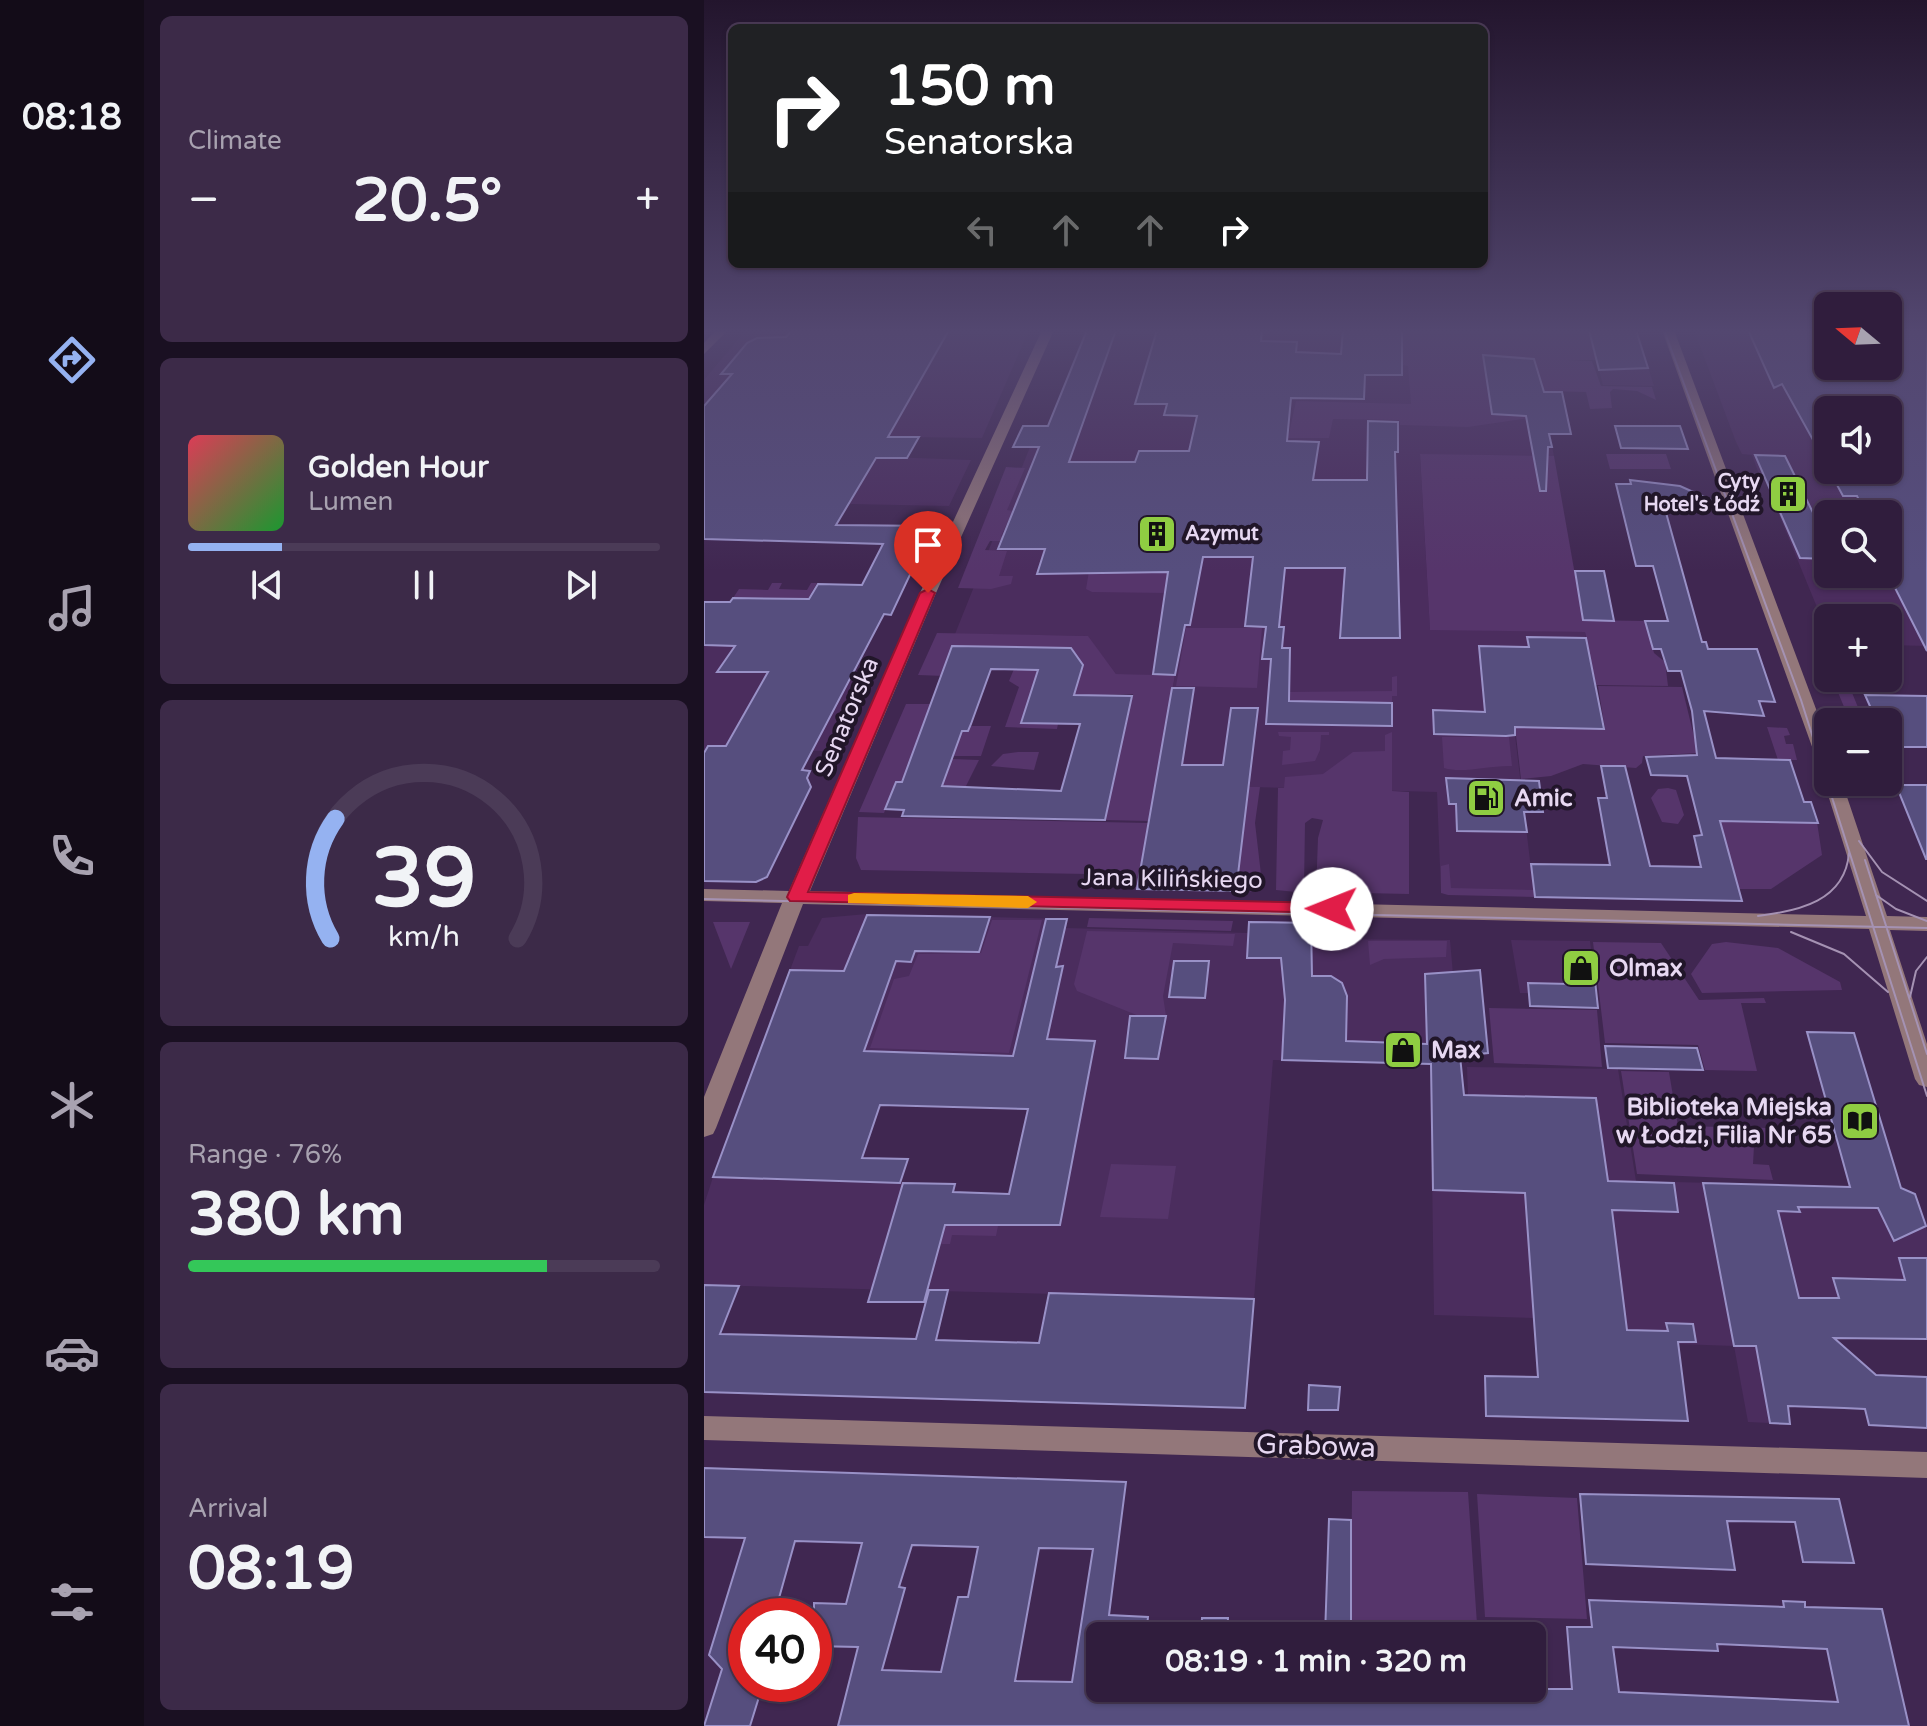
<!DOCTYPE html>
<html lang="en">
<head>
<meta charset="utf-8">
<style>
  :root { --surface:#301d3d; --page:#3c2a48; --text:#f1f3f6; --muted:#a8a2b0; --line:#4b3b57; --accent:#95b2f1 }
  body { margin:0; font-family:"Varela Round",sans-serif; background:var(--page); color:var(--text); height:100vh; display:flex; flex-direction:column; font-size:30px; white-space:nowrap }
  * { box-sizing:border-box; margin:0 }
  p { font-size:26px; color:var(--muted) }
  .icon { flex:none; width:44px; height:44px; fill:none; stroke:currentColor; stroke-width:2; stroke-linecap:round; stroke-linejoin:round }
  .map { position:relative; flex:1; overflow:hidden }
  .sheet { display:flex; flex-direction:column; gap:16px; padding:16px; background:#1a1022; width:560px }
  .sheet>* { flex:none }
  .guide { position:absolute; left:24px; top:24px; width:760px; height:244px; border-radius:12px; box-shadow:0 2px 6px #0004,0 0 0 2px var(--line); background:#202124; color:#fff; overflow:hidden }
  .needle { width:52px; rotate:289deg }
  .controls { position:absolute; left:1110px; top:292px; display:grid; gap:16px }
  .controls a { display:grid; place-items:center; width:88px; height:88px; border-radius:12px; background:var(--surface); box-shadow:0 2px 6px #0004,0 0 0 2px var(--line); font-size:40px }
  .speed { position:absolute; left:24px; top:1598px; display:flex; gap:16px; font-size:40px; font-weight:700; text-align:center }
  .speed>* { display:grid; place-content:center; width:104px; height:104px; border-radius:50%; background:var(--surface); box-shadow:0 2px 6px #0004,0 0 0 2px var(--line); line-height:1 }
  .speed .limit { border:12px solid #d22; background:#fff; color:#111 }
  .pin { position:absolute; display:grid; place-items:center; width:68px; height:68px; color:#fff; margin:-82px -34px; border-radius:50% 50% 50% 0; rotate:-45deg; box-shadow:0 0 8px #0007 }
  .pin .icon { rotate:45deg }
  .me { position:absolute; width:88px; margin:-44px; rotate:271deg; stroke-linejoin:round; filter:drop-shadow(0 0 6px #0008) }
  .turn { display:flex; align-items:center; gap:28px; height:168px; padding:0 24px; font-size:36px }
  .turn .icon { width:104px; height:104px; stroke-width:2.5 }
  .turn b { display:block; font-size:56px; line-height:68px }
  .lanes { display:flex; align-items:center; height:76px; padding:0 24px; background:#0003; justify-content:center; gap:40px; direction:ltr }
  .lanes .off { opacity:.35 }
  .big { font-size:60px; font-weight:800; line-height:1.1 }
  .sheet .widget { flex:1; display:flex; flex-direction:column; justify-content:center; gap:12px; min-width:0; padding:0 28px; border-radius:12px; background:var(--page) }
  .sheet .dial { align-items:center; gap:0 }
  .dial svg { height:208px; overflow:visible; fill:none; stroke:var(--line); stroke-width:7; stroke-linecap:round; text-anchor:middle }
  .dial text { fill:var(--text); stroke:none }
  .song { display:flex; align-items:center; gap:24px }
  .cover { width:96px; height:96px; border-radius:12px; background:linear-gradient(135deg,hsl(350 70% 55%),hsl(130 70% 35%)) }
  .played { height:8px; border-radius:4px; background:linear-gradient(90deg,var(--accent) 20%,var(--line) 20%) }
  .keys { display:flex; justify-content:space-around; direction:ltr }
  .heat { display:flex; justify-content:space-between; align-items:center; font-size:44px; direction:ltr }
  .charge { height:12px; border-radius:6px; background:linear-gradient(90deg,#34c759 76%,var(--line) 0) }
  .trip { position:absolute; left:382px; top:1622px; width:460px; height:80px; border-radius:12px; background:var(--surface); box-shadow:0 2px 6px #0004,0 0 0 2px var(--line); font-weight:800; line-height:80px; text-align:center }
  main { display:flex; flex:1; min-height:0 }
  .dock { display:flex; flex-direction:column; width:144px; justify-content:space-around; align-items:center; background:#130c18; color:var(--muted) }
  .dock .icon { width:56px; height:56px }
  .dock .on { color:var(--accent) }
  .dock b { font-size:36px; color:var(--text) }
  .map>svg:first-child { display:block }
</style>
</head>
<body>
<main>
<nav class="dock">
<b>08:18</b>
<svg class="icon on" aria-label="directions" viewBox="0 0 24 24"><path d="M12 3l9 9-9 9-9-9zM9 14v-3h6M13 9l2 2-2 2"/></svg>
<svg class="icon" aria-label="music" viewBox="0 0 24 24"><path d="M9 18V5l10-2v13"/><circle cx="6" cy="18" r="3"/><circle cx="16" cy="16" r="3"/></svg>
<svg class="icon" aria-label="phone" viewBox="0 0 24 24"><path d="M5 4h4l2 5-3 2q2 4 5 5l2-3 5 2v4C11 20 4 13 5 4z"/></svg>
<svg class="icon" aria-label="climate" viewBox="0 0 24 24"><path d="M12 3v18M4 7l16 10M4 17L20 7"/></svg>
<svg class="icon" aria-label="car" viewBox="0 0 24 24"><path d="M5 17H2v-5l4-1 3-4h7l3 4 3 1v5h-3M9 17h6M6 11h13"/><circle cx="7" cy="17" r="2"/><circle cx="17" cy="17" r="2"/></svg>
<svg class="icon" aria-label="filters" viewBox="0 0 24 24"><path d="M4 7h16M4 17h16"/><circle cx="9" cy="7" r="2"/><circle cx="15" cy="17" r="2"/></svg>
</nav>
<section class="sheet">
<div class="widget"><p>Climate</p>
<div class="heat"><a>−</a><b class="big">20.5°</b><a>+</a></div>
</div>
<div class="widget">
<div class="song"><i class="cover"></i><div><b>Golden Hour</b><p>Lumen</p></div></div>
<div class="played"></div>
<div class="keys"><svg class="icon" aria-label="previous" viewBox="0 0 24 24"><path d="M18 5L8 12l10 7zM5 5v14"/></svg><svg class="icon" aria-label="pause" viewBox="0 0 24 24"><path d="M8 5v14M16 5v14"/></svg><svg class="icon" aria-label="next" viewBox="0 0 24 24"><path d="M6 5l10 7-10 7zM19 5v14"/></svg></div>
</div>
<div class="widget dial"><svg viewBox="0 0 100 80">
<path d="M14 69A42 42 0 1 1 86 69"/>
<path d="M14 69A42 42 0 0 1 16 23" stroke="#95b2f1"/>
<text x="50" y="56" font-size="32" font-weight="700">39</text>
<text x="50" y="72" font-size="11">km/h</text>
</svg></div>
<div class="widget"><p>Range · 76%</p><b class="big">380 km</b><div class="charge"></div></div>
<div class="widget"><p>Arrival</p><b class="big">08:19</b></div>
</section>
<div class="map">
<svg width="1223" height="1726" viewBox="0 0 1223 1726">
  <rect width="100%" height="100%" fill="#402751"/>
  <path fill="#4b2d5e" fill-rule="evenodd" d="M42,330H325L278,438L197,437L185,457L267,460L245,506L0,501V380Z
    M383,330H698L832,367L850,456L716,455L726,629L881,632L900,729L811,735L830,894L737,893L733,792L546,787L532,891L433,889L471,675L412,674L383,636L251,634L326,447H309L319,426H344L369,363L375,362L378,351H374Z
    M990,330H1124V366H1184V330H1223V646L1184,645V618H1124V634L1060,478L1056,477L1048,455L1038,454L1032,442ZM1124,410H1184V470H1124ZM1124,514H1184V574H1124Z
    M885,333L934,334L950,386L899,385Z
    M0,635L77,647L61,678L157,679L124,751L21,750L0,785Z
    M163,914L363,919L362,928L544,933L545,922L607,923V939L746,940L757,1065L569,1060L550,1299L0,1285V1205L9,1177L251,1184L250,1192L305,1193L342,1056H309L298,1108L37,1102L95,946H104L118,918Z
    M807,940L886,941L894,1008L826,1006L825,993H816Z
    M763,1067L914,1069L932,1181L1197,1188L1211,1194L1223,1231V1317L1071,1347L1086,1424L1044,1422L1030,1346L946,1343L834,1377L829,1318L730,1315L727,1094L764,1095Z"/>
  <path fill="#56356b" d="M698,330H885L892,360H863L888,361L897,386L948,387L952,400L933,391L909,389L906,392L908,408L886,409L882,392L840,391L831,359L839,416L764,427L696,425L695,420L629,419L625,438H584L592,401L707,404L704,366L698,365Z
    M716,454L850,456L879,620L941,621L950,653L961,662L964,686L892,685L881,632L726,630Z
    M902,454H962L967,469H906Z
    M302,467L321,468L303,510L309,511L297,536L311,537L309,541H286L281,550L303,551L295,576H309L307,584L287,589L254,588Z
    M385,571L464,572L462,593L388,592L382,589Z
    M68,583H78L75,589L103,590L107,583H113L83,635L80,599L29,598L35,589L64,590Z
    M482,628H558L553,688L472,686Z
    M233,633L384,636L412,674L471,675L445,821L401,820L429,694L398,695L318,723L354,724L353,729L301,727L315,687L305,681L310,669L377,671L379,665L367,648L248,646L240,676L214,675Z
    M693,676V696H688V703L577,701L583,692L688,691V677Z
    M1128,678H1142L1160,722H1138L1137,718L1143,714Z
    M894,686L978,687L994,753L939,756L938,763L932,768L879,764L847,776L817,779L811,727L901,729Z
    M202,704H229L198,782H192L180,813L155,812Z
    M266,726H287L277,756H249L258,731H264Z
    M1063,727L1083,728L1086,735L1080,736L1082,744H1089L1093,760H1074Z
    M574,732H625V735H617L616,750L611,761L578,765L579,751L586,750L587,737L575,736Z
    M688,732V791L705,792V894L612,892L614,838L619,820L608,818L601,823L600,887L592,892L572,890L574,788H580L581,777L619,774L649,752L681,751V735Z
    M738,737H805L808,766C786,765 759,774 740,768Z
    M314,752H335L330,770L287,766L299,754Z
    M248,759L275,760L262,786L238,785Z
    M545,787H556L551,823L558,883L555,892L532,891Z
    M964,788L972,790L980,815L974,824L958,822L947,798L954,789Z
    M154,817L444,823L433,889L384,874L157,870L152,858Z
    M1015,821L1113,822L1118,855L1067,889H1034Z
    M745,864L747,888L830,890L831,897L744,895L737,893V866Z
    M385,918L529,921L527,931L383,927Z
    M288,920H338L305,1053L166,1048L190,979L205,976L214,954L277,953Z
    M9,922H46L27,969Z
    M383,931L531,934L529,946L469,943L459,996L462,1016H435L373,991L370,984Z
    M664,941H743L742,957L680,959L666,965Z
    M889,942L957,943L995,1000L1060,998L1062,1003H1037L1053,1071L1001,1070L994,1045L901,1043Z
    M1022,942L1074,948L1136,982L1138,990L998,993L987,974L1008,944Z
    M785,1008L893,1010L898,1067L790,1063Z
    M917,1071L965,1072L974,1126L1066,1128L1068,1141L1050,1146L1049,1164L1065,1165L1069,1180L933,1174Z
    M407,1164L472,1166L464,1219L396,1217Z
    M241,1225L294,1226L292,1236L248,1235L246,1244H235Z
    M648,1491L764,1492L773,1624L647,1621Z
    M773,1494L873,1498L883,1619L781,1617Z"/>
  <path fill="#564e7e" stroke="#9991c7" stroke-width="2" fill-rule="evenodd" d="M245,330L184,437H215L203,458H172L132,525L229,526L187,615L180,614L98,770L106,771L103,778L107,787L63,877L52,882L0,881V753L4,746H22L64,672H13L31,646L0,645V602H26L29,598L105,599L114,584L158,585L179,544L0,539V406L28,374H17L43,343L53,338L82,337L87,331Z
    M383,330H412L365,462H431L435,451H485L493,416L460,415L463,404H431L453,330H558L557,341L593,342L592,352L637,354L639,330H698V375H661L660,399L587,398L583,441L615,442L609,480H663L664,421L694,422V452H691L696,638H636L641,568H581L575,627H580L578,648H586L585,701L688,703V726L562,724L567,659H558L562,627L541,626L549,557H499L486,625H481L471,675L449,674L464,572L333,574L341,549H294L335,447H309L319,426H344Z
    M885,330H932L944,368L895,370Z
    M1044,330H1124V366H1184V330H1223V651L1184,574V514H1162L1153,496H1139L1125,470H1184V410H1124V467L1078,384L1070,388Z
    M779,355L830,359L840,392H858L867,434H845L848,447H844L842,491H836L822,416L788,414Z
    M911,426H976L984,449L917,448Z
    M1051,455L1081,456L1124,543V559L1096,558Z
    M926,480L976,486L1005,499L961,509L998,642H1002L1004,649H1053L1071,702L1055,701L1060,716L1000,711L1012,758L1086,760L1100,802H1107L1114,823L1016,821L1038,901L831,897L827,864L906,865L894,798H903L897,766H921L946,866L997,867L990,836L998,835L983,776L947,775L942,757L993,755L988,711L977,671H964L957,649H949L941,621H964L949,566H932L912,484H927Z
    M871,571H900L910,621L879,620Z
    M823,637L882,638L900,729L811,727V735L802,736L730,734L729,710L781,712L775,646L825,647Z
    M248,646L367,648L379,665L370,695L428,696L401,820L198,816L200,810L181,809L192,782H198ZM287,669L334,670L317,723L376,724L357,791L238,786L258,731H264L267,724Z
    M468,688H490L478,765H519L527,708H554L532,891L433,889Z
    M1161,695L1223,696V747H1184V722H1173Z
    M742,778L835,781L839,812H820L823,832L753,831L752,804H745Z
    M1192,785H1223V859H1222Z
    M163,915L286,917L275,952L211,951L207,962L192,961L160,1051L309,1056L342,919H363L352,967L359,966L343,1039L391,1041L356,1225H241L220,1302H164L199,1183L251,1184L249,1192L305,1194L324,1109L176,1105L158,1158L204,1159L196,1183L9,1177L86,970L140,971Z
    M545,922L607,923L608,976H627L638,983L643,996L642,1041L723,1044L721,974L776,970L784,1053L756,1056L760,1095L892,1098L904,1181L970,1183L974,1212L908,1210L923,1330L964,1331L962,1323L989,1324L992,1342H974L984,1421L782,1416L781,1376L834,1377L821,1193L729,1190L727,1064L578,1060L581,1000L577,958H543Z
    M862,953H888L894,1008L826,1006L824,983L866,984Z
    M470,961H505L501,998L465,997Z
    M426,1016H462L454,1059L421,1058Z
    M1103,1032L1150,1033L1197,1188L1211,1194L1222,1226L1190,1241L1174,1208L1094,1207L1096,1212L1074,1211L1095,1298H1135L1129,1278L1201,1280L1195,1258H1223V1339L1130,1338L1172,1375L1223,1377V1428L1165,1425L1161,1409L1140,1408L1084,1406L1086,1424L1066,1423L1052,1346H1030L999,1183L1146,1187Z
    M901,1046L993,1048L999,1070L904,1068Z
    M0,1285L35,1286L16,1334L212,1339L225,1290H244L232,1340L335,1343L345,1293L550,1299L541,1408L0,1392Z
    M605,1385L636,1387L634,1410H604Z
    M0,1468L422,1482L405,1615L444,1617L442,1636H396L394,1688L868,1689L863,1627H888L885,1600L1080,1607L1079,1601L1101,1602V1607L1178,1609L1205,1726H134L154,1647L110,1646V1603L142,1604L158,1543L91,1541L70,1616H42V1684H59L46,1726H0L18,1669L5,1655L41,1538L0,1537ZM208,1545L274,1547L264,1597H254L237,1672L178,1670L201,1588L195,1587ZM335,1548L389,1549L368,1682L311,1681ZM1013,1644L1123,1649L1134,1702L915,1692L909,1647L1014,1651Z
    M876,1494L1135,1499L1150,1563L1099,1562L1091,1522L1023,1521L1031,1570L882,1564Z
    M625,1519L647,1520V1636H621Z
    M498,1618H524L523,1636H497Z"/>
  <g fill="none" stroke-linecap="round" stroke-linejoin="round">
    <path fill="#93777a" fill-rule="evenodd" d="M12,330H24L0,354V343Z
      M338,330H350L232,593L106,891L1162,916L1120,782L1124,778V782H1138L1183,916L1223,917V931L1186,930L1223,1044V1087L1215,1085L1211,1079L1165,929L99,904L12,1128L9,1134L0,1137V1097L78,903L0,901V889L85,891L216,593Z
      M958,330H970L1124,741V772L1115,766Z
      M0,1416L1223,1452V1478L0,1440Z"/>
    <path stroke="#a592b3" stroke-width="2" d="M960,330L1097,700L1223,1096
      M1155,841L1178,872L1223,901
      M1161,860L1223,1054
      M1172,895L1192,909L1223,921
      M0,899L1223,928
      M1054,916C1095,911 1141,901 1145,853
      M1087,932L1140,954L1184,992
      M1206,997L1212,971L1223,957"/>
  </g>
  <linearGradient id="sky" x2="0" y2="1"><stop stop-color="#23152d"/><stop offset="0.58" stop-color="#534770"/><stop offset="1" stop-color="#534770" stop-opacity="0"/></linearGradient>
  <rect width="1223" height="571" fill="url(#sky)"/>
  <path fill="#e11d48" stroke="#92132f" stroke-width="2" d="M224,589L231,593L104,892L628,903L637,909L635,913L86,901L83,897L216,593Z"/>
  <path fill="#f59e0b" d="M150,893L324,896L333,902L324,908L144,903V895Z"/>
  <defs>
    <g id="building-square" transform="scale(2)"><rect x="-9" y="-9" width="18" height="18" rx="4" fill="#8fcd42" stroke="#211629"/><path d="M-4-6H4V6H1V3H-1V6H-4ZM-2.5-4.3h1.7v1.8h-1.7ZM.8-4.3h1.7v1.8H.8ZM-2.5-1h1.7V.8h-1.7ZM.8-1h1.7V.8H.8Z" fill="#111"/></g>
    <g id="fuel-square" transform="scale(2)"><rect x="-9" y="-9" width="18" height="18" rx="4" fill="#8fcd42" stroke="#211629"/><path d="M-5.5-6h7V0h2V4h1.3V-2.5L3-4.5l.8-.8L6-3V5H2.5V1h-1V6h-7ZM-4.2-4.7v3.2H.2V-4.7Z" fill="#111"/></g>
    <g id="shop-square" transform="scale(2)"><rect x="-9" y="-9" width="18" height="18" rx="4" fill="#8fcd42" stroke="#211629"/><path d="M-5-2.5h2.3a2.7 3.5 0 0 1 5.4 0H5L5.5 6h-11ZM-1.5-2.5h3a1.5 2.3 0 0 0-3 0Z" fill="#111"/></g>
    <g id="library-square" transform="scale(2)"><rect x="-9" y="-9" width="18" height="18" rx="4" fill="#8fcd42" stroke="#211629"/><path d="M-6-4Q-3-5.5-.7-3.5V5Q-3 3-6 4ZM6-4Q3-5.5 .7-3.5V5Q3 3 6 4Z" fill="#111"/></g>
  </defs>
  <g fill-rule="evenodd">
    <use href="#building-square" x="1084" y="494"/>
    <use href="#building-square" x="453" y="534"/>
    <use href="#fuel-square" x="782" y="798"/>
    <use href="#shop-square" x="877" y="968"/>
    <use href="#shop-square" x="699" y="1050"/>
    <use href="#library-square" x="1156" y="1121"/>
  </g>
  <g text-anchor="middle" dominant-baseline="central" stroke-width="8" stroke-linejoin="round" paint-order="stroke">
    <g font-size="20" font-weight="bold" fill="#e7d8f2" stroke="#211629" text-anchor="end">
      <text x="1056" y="482">Cyty<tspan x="1056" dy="23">Hotel's Łódź</tspan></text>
      <text x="481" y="534" text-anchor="start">Azymut</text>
    </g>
    <g font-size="24" fill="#e7d8f2" stroke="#211629">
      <text transform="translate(143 717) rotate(-67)">Senatorska</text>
      <text transform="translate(468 879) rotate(1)">Jana Kilińskiego</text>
    </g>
    <g font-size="24" font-weight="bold" fill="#e7d8f2" stroke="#211629" text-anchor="start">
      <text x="810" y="798">Amic</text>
      <text x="905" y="968">Olmax</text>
      <text x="727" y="1050">Max</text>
      <text x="1128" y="1107" text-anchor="end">Biblioteka Miejska<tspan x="1128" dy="28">w Łodzi, Filia Nr 65</tspan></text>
    </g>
    <g font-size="28" fill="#e7d8f2" stroke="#211629">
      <text transform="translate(612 1446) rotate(2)">Grabowa</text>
    </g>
  </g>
</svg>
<div class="controls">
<a><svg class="needle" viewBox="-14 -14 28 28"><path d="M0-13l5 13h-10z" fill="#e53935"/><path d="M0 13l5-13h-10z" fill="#a8a2b0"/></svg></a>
<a><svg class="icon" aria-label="sound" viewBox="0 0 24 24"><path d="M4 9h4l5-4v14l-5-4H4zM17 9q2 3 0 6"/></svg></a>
<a><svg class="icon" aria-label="search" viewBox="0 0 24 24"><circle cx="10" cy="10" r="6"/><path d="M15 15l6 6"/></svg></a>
<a>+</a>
<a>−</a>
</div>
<div class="speed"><div class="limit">40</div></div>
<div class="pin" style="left:224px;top:593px;background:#d93025"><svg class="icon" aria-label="arrive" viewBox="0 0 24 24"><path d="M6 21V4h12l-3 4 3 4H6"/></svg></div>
<svg class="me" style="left:628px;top:909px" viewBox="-20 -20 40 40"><circle r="19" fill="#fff"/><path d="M0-13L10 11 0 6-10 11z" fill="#e11d48"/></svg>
<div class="trip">08:19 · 1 min · 320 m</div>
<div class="guide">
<div class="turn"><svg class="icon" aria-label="right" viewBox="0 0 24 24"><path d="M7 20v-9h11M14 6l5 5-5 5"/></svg><div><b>150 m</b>Senatorska</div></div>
<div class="lanes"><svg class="icon off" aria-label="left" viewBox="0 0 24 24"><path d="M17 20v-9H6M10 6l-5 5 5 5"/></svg><svg class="icon off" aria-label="ahead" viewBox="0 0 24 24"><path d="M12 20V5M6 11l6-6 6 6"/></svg><svg class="icon off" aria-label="ahead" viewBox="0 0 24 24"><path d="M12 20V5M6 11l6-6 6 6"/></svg><svg class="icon" aria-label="right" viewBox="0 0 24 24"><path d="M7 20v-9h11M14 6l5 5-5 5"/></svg></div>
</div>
</div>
</main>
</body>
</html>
